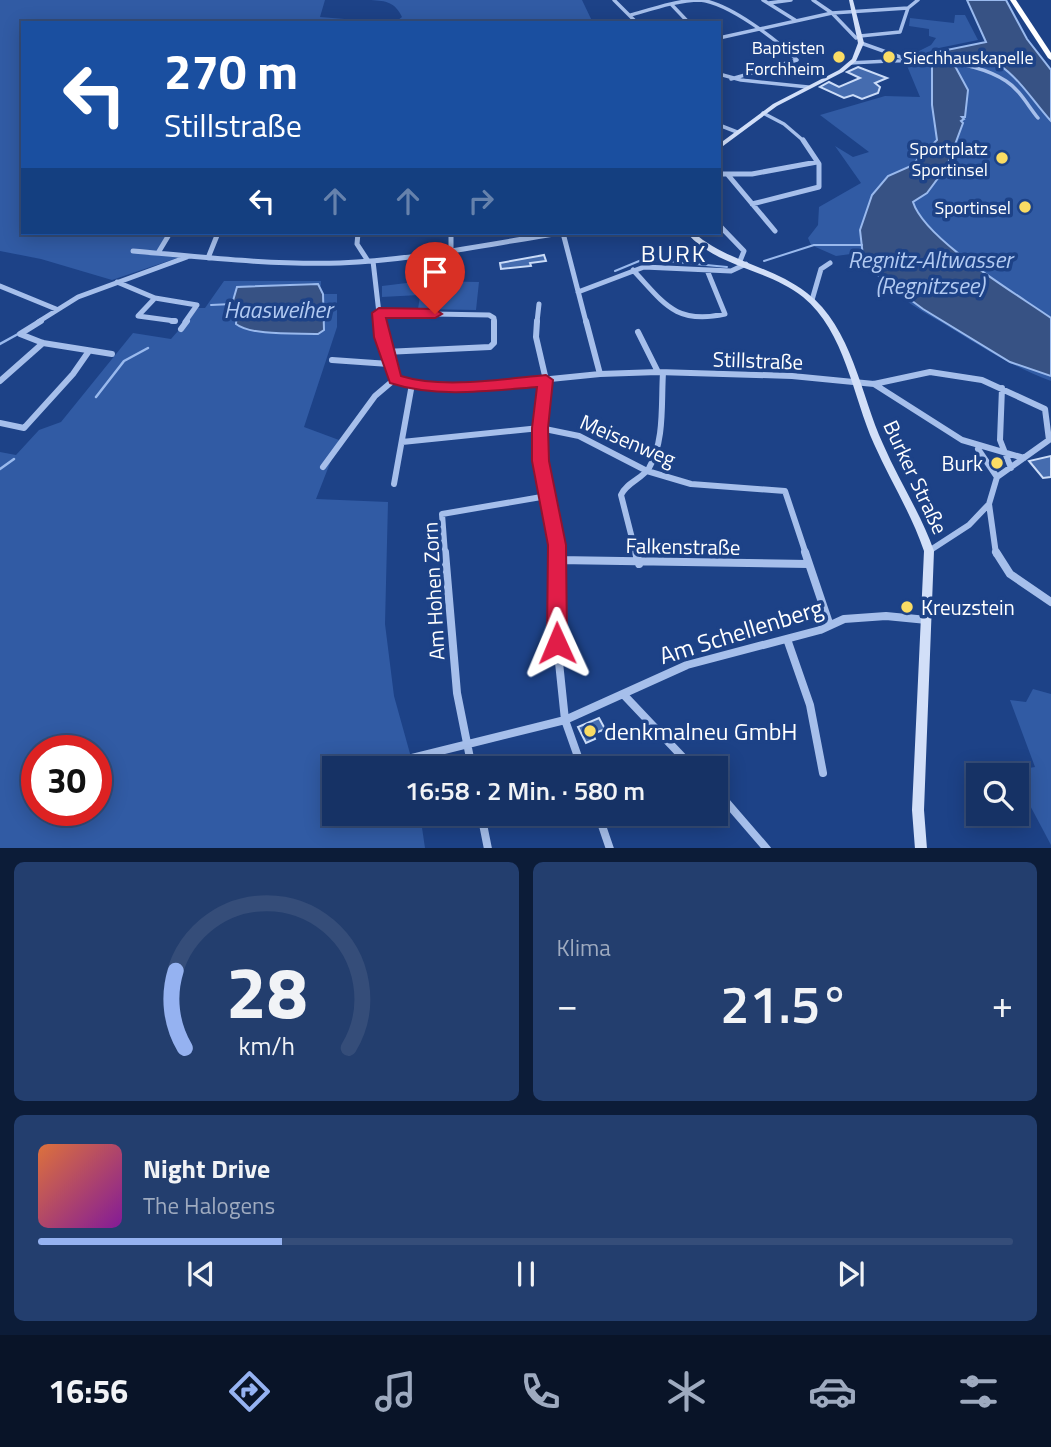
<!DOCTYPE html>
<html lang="de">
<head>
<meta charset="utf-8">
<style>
  :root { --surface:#163265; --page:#233e6e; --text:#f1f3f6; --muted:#9eaabf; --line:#354d79; --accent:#95b2f1 }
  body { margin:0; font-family:"Titillium Web",sans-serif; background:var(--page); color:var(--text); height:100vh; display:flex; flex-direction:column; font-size:26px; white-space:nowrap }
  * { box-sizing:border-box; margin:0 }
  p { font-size:23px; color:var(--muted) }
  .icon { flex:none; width:38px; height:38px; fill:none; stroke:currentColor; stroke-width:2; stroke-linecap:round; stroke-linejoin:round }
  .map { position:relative; height:848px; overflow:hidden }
  .side { display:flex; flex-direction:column; gap:14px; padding:14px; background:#0c1c38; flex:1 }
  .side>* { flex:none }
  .hud { position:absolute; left:21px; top:21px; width:700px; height:214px; border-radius:0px; box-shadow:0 4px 18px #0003,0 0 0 2px var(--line); background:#1a4fa0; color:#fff; overflow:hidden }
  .fabs { position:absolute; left:966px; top:763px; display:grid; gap:14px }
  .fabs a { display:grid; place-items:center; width:63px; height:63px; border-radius:0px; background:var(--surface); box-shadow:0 4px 18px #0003,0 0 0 2px var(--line); font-size:35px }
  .speed { position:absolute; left:21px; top:735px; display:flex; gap:14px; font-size:35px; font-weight:700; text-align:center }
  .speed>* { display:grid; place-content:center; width:91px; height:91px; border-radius:50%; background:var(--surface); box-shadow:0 4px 18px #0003,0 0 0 2px var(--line); line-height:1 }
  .speed .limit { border:10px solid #d22; background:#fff; color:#111 }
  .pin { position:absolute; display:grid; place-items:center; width:60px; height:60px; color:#fff; margin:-72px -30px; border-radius:50% 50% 50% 0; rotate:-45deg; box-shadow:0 0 7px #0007 }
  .pin .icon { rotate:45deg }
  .me { position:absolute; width:77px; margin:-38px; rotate:359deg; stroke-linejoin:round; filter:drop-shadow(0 0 5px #0008) }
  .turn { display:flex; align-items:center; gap:24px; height:147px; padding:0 28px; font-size:32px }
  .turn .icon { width:91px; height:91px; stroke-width:2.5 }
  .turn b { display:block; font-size:49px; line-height:60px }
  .lanes { display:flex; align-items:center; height:66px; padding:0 28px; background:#0003; justify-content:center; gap:35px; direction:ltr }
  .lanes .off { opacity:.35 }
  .big { font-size:52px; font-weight:600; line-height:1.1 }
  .side .widget { flex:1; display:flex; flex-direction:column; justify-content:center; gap:10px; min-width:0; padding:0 24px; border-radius:10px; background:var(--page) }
  .side .dial { align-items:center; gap:0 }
  .dial svg { height:182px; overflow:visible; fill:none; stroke:var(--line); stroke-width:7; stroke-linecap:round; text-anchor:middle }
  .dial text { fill:var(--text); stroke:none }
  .song { display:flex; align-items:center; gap:21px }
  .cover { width:84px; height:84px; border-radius:10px; background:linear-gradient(135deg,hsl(20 70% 55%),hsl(290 70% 35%)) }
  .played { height:7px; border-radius:4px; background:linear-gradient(90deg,var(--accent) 25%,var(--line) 25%) }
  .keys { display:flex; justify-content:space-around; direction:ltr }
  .heat { display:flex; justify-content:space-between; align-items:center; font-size:38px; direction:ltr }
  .side .tiles { flex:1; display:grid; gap:14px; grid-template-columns:1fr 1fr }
  .widget:last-child { grid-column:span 2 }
  .trip { position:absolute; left:322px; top:756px; width:406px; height:70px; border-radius:0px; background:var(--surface); box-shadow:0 4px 18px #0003,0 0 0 2px var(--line); font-weight:600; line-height:70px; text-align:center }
  .menu { display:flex; height:112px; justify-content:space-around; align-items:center; background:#091428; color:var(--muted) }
  .menu .icon { width:49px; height:49px }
  .menu .on { color:var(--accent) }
  .menu b { font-size:32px; color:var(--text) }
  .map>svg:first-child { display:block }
</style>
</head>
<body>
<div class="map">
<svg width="1051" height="849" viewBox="0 0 1051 849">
  <rect width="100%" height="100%" fill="#1d4287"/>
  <path fill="#315ba4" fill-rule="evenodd" d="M0,0H325L320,17L394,23L402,17C395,2 386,1 371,0H582L593,23H23V233H167L158,250L180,257L112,280L41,259L0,251Z
    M955,15H965L978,40L934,49L925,55L917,52L931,45L936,38L929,36V29L909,26L910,18L954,23Z
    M975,58L1007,67L1051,121V381C1010,366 977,344 941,322C907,303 880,285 858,253L836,256L811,245L808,238L818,225L819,207L861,183L835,146L853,157L869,152L820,115L885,96L920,97L905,61L955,68L962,60Z
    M224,281H321V286L312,283L237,287L324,330L323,294H337V327L304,427L339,440L316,499L388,502L385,624L394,696L414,768H334V814H420L425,848L0,849V452L16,455L39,430L61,422L133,333L171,339L198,308H205ZM37,751H96V810H37Z
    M423,281L479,282L476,310L418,309L421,290L419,295L382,297V286Z
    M1033,689L1051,694V845L1017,781V775L1011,771L1035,767L1010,700L1026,702Z"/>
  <path fill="#375284" stroke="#99b9ed" stroke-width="2" d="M967,0H1006L1027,39L1051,70V121C1028,97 995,35 955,66L968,90L965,117H962L964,119L961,121L963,123L947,166L927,193L913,202C925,240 1017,294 1051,318V376L1010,362L923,309L881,278L863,256L860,230L872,195L888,176L911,166L937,140L932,105V53L986,42Z
    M318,284L323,294L324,330L318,334C298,333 251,336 236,324L237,312L232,304L237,287Z"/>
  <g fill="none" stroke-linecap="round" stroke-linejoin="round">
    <path stroke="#99b9ed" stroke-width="2" d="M764,261L814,245H862
      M615,271L644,259L727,267
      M211,305L232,304"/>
    <path stroke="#99b9ed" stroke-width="2.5" d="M0,344L18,334
      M96,397L124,361L148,348
      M0,469L14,459"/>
  </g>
  <path fill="#456caf" stroke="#cbdcf8" stroke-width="2" d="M858,67L887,78L875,83L880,87L878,93L862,99L853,95L844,98L820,87L829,82L839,87L860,78L847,72Z
    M544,255L546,261L530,263L531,266L501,269L500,263Z
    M1051,456V477L1043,478L1029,461Z
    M599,718L605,729L593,734L595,739L586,743L578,727Z"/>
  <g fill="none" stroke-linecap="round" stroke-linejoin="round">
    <path stroke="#a6bfeb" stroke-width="3.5" d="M614,0L637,23
      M763,0L795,20
      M813,0L832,13L856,38
      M769,3L791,0
      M671,4L689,23
      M908,8L918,0
      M631,15C652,9 678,0 700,0C729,3 777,40 797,60L731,79
      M719,38L832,13L908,8L900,32L860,36
      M719,42V55
      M861,43L903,58
      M851,63C898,60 964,54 1006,81C1020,90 1028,106 1038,118
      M719,74L741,80L808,87
      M763,113L784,124L805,142
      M719,125L737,132"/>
    <path stroke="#a6bfeb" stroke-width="5" d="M719,174H752L817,162
      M728,175L775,231
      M752,204L819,187V164L803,140
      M719,225L744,251L740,261
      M358,233L357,244L368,261
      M451,233V247
      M563,233L586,322
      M133,251C202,257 271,265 340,263C414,260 488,244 561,233
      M158,253L170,233
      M208,258L218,233
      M373,261L380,322
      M633,270C664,303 675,325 725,314L707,270
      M117,282L155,298
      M0,286L56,309
      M578,292L644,267L731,271L746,264
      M812,300L821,269L830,263
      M379,313L489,315L494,318V322
      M175,321L138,316L155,298L197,305L185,322
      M38,322L78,297L187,257
      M537,322L539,304"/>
    <path stroke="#a6bfeb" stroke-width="6" d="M41,321L20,334L43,343L112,354
      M172,321H175
      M380,321L395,379
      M537,321L536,337L546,380L540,428V462L557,554
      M586,321L600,374
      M181,329L187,321
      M638,332L658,372
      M385,352L490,347L494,343V321
      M332,360L389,364
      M395,379L412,384L481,386L600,374L658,372L792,376L874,384L930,372L982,380L1045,409L1049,440L997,477L989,504L969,525L929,551
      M0,381L43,343
      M874,384L962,440L1024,458
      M1002,388L1000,440L1011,468
      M0,423L24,428L73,374L89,351
      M402,442L540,428L579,436L647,471L691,484L785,491L806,554
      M978,449L997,477
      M323,467L375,396L395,379
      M394,484L412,384
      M989,504L996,554
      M445,554L442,514L547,496
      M636,554L621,495C627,482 642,479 649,468C665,441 661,403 663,373"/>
    <path stroke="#a6bfeb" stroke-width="8" d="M445,552L457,693L472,768
      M557,552V643L565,720L582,768
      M636,552L639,564
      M805,552L829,623
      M996,552L1010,574L1051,602
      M558,560L808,564
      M787,639L810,705L823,773
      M623,694L693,768
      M412,758L565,720L687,665L820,630L844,619L886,616L927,620
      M716,790L767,849
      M481,814L488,849
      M598,814L610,849"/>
    <path fill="#d2dff8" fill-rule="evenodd" d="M849,0H853L864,43L856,61L843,72L777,106L719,149V144L773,104L839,70L852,59L858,43Z
      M687,233H694C728,262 772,266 807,293C852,327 861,396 883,444C899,481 921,514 934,551L924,810L927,849H915L912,810L924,551C911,513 890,480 874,444C853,397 845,331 803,297C768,269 716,267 687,233Z"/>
    <path fill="#fff" fill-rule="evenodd" d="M1010,0H1016L1051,53V60L1048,58Z"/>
  </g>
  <path fill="#e11d48" stroke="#92132f" stroke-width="2" d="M379,308L435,309L442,314L435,318H386L401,376C442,389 503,379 546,375L553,380L548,428L549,461L566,545L567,643L564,650L557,653L550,650L547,643L548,545L532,461V428L537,387C489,391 436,398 390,383L374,337L372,313Z"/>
  <g fill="#fadc64" stroke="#1d4287" stroke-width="2.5">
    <circle cx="839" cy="57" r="7"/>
    <circle cx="889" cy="57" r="7"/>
    <circle cx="1002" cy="158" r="7"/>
    <circle cx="1025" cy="207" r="7"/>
    <circle cx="997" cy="463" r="7"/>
    <circle cx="907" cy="607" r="7"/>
    <circle cx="590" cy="731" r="7"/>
  </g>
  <g text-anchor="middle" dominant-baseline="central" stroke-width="7" stroke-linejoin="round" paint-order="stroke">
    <g font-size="18" fill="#fff" stroke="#1d4287" text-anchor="end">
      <text x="825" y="47">Baptisten<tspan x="825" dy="21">Forchheim</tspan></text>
      <text x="903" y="57" text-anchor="start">Siechhauskapelle</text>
      <text x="988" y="148">Sportplatz<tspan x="988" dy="21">Sportinsel</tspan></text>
      <text x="1011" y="207">Sportinsel</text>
    </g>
    <g font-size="21" fill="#fff" stroke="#1d4287">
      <text transform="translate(758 360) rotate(2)">Stillstraße</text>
      <text transform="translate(628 440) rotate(23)">Meisenweg</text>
      <text transform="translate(916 477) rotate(65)">Burker Straße</text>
      <text transform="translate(683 546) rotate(1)">Falkenstraße</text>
      <text transform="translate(433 591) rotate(-93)">Am Hohen Zorn</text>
    </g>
    <g font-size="21" fill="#fff" stroke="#1d4287" text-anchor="end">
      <text x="983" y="463">Burk</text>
      <text x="921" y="607" text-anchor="start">Kreuzstein</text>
    </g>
    <g font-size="23" font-style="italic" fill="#b2caf2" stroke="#1d4287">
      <text x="930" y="259">Regnitz-Altwasser<tspan x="930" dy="26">(Regnitzsee)</tspan></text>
      <text x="278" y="309">Haasweiher</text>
    </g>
    <g font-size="24" letter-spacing="2" fill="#fff" stroke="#1d4287">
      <text x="674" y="253">BURK</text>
    </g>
    <g font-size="24" fill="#fff" stroke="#1d4287">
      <text transform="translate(741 631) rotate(-17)">Am Schellenberg</text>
    </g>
    <g font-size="24" fill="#fff" stroke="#1d4287" text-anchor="start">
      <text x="604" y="731">denkmalneu GmbH</text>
    </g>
  </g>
</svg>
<div class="fabs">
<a><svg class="icon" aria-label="search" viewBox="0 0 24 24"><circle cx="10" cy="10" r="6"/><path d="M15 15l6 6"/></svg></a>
</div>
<div class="speed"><div class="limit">30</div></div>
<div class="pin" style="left:435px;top:314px;background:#d93025"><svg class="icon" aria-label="arrive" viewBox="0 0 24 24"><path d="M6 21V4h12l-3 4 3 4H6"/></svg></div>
<svg class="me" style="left:557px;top:643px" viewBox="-20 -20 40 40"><path d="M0-17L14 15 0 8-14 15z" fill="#e11d48" stroke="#fff" stroke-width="4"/></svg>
<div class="trip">16:58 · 2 Min. · 580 m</div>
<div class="hud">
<div class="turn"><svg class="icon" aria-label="left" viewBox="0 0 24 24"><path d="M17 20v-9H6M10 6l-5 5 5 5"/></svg><div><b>270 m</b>Stillstraße</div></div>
<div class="lanes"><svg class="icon" aria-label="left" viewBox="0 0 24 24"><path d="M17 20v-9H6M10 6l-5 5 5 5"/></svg><svg class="icon off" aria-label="ahead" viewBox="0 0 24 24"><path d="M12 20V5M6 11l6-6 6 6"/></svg><svg class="icon off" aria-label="ahead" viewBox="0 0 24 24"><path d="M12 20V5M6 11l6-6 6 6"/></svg><svg class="icon off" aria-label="right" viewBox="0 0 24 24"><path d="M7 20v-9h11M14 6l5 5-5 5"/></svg></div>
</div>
</div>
<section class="side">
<div class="tiles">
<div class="widget dial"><svg viewBox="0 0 100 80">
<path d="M14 69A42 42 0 1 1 86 69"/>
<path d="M14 69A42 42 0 0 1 10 35" stroke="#95b2f1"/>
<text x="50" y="56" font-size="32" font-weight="700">28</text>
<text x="50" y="72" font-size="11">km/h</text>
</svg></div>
<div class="widget"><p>Klima</p>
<div class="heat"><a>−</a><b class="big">21.5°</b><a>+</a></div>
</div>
<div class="widget">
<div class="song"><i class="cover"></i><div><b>Night Drive</b><p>The Halogens</p></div></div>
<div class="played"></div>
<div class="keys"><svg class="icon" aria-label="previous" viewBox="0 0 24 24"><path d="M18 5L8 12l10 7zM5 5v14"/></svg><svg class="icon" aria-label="pause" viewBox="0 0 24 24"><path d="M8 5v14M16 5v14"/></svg><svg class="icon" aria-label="next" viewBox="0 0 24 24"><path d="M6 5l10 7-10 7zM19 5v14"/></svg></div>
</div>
</div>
</section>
<nav class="menu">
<b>16:56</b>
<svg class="icon on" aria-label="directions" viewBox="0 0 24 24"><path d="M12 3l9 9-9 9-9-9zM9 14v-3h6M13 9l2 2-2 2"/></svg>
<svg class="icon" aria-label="music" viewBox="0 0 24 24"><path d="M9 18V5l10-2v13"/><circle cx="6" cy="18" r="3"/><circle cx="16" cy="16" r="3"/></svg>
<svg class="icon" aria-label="phone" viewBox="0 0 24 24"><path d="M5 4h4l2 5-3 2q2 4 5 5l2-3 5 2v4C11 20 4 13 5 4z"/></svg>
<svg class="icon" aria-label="climate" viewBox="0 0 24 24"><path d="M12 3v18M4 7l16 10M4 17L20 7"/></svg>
<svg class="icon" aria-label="car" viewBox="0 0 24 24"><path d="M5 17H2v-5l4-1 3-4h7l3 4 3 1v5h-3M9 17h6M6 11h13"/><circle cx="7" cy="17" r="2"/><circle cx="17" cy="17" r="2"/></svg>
<svg class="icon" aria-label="filters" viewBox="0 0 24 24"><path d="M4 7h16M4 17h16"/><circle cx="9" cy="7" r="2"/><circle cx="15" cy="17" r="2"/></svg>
</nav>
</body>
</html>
